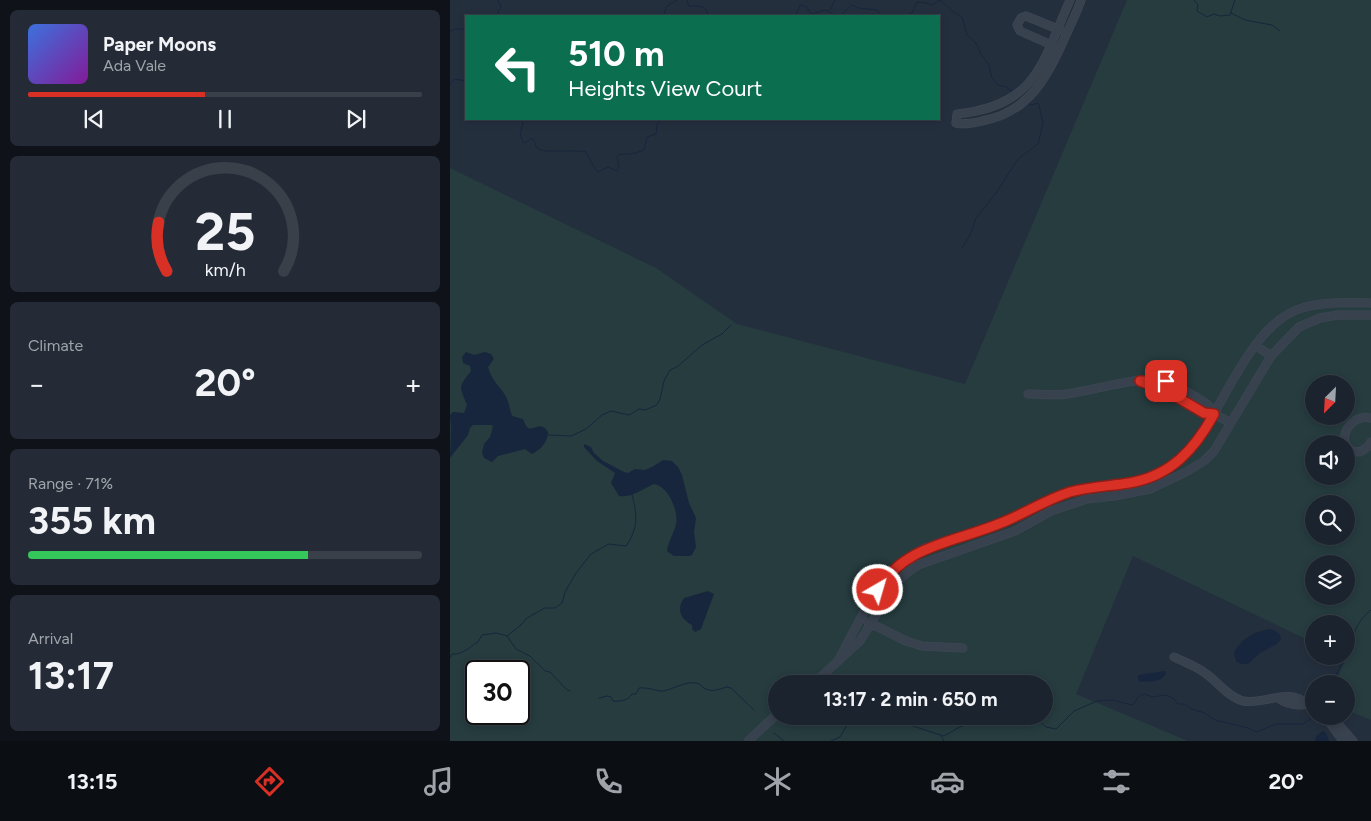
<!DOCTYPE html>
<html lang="en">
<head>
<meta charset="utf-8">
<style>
  :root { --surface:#1b232e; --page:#242b36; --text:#f1f3f6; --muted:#a0a4aa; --line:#39404a; --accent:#d93025 }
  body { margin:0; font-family:Figtree,sans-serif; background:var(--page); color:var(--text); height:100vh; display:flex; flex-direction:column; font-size:19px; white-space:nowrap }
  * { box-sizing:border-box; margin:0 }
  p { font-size:16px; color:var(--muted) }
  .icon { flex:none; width:28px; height:28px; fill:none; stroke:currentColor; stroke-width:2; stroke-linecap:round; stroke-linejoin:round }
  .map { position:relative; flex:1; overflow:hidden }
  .side { display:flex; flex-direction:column; gap:10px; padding:10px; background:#0f1319; width:450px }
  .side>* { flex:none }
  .guide { position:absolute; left:15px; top:15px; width:475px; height:105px; border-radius:0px; box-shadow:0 2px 8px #0003,0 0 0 1px var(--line); background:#0b6e4f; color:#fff; overflow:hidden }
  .needle { width:32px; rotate:204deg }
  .fabs { position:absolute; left:855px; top:375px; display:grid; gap:10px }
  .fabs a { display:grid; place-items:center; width:50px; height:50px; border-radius:50%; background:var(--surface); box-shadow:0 2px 8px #0003,0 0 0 1px var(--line); font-size:25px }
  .speed { position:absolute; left:15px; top:660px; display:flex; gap:10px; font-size:25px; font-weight:700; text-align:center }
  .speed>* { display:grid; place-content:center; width:65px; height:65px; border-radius:50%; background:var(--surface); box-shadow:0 2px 8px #0003,0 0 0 1px var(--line); line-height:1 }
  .speed .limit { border:2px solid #111; border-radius:8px; background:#fff; color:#111 }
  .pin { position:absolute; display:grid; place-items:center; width:42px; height:42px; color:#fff; margin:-21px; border-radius:10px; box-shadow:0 2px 8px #0006 }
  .me { position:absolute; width:55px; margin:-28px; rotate:38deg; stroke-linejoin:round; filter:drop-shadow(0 0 4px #0008) }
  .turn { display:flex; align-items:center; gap:18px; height:105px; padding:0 20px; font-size:22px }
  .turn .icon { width:65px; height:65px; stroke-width:2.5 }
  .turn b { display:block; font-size:35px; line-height:42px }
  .big { font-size:38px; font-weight:700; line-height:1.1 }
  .side .tile { flex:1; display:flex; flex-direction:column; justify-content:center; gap:8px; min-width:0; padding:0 18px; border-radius:8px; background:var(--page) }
  .side .dial { align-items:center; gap:0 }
  .dial svg { height:130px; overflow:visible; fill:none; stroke:var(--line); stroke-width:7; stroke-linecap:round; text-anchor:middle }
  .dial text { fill:var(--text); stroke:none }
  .song { display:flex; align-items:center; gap:15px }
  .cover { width:60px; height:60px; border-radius:8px; background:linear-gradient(135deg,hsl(220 70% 55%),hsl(290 70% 35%)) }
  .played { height:5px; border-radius:2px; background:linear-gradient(90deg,var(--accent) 45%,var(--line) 45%) }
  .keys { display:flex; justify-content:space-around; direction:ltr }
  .heat { display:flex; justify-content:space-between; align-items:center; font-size:28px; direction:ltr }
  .charge { height:8px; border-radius:4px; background:linear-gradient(90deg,#34c759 71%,var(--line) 0) }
  .trip { position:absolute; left:318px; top:675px; width:285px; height:50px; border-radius:25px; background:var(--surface); box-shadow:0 2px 8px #0003,0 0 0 1px var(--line); font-weight:700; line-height:50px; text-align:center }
  .tabs { display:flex; height:80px; justify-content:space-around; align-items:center; background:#0b0e12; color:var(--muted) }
  .tabs .icon { width:35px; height:35px }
  .tabs .on { color:var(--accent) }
  .tabs b { font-size:22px; color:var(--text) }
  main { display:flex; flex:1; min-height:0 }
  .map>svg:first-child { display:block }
</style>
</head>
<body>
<main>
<section class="side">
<div class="tile">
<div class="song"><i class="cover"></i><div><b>Paper Moons</b><p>Ada Vale</p></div></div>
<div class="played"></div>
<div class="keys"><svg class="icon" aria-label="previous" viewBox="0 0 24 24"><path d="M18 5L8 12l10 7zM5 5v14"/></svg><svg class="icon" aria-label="pause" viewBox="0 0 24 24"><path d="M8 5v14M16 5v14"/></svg><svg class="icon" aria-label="next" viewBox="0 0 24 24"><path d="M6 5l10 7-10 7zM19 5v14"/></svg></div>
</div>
<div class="tile dial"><svg viewBox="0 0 100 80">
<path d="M14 69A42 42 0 1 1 86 69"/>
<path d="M14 69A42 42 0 0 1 9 39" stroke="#d93025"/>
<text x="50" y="56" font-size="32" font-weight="700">25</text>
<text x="50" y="72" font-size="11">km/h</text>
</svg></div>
<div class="tile"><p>Climate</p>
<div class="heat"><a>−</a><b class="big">20°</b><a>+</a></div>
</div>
<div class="tile"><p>Range · 71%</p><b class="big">355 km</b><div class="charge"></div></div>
<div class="tile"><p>Arrival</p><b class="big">13:17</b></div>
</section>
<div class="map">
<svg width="921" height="741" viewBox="0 0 921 741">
  <rect width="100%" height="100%" fill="#242f3e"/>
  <path fill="#263c3f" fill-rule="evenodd" d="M677,0H921V720L896,710V684H885L896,658L892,656H896V624H864V643L683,556L626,694L738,741H0V168L206,268L287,324L515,384ZM864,384H896V416H864ZM864,444H896V476H864ZM864,504H896V536H864ZM864,564H896V596H864ZM26,671H69V714H26ZM326,684H594V716H326Z"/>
  <path fill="#17263c" d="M16,352L24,355L35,352L41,354L44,359L38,367C41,378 47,384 53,392C59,400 59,407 62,416L73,419C78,432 79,429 90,426L95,428L98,432C98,442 90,450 82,454L75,449L48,456L42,462L34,458L32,453L34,444L40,437L43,426L41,425H23L20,428L18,435L0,458L1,428L0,415L3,412L14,413L17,405C9,385 8,388 21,371L20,366L13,363L12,357Z
    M134,444L141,447L144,453L153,461L174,472L178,473L185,469L195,470L202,467L213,460L222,461L228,467L232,475L239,503L246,518L244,532L246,547L242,555L239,556H224L217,551C218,542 224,533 226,524C229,511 218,486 204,484C193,489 181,498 169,496L161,483L165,473L147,461L134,447Z
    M258,591L264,594L251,629L245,632L242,629V625C231,619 226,610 234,598Z
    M820,629C826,631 830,632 831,639L827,644L810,653L798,664H791L786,661L784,653C790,639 805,631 820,629Z
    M715,671L716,673C712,683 700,681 691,682L688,680V675Z
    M873,731L876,733L879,741H865L866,736Z"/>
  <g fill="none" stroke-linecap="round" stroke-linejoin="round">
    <path stroke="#17263c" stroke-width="1" d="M237,0L239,6H248L255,8L259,16
      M490,0L502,11L512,17L517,35L526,43L531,54L539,65L542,78L548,85L556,87L563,92
      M744,0L748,5L747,11L757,17L764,14L770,16L780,15L785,0
      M380,10L385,0
      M781,13L795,20L822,25L830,31
      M46,16L51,7L48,0
      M214,16L216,7L227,0
      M343,16L347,13L350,5L357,7L359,11L362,14L375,10L387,16H390L402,5L408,8L427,10L432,16
      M445,16H451
      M457,16L462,13L467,2L476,3L482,5L490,0
      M0,31L6,29H16
      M0,85L4,79L16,81
      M70,119L73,123L70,134L73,142L75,143L82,138C85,141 85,146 87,148C93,154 126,149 136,152L145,169L148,172L158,167L167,171L169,167L167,158L169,154C178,155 187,153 194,150L197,137L206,134L207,125L210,119
      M512,248L520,235L526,218L544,196L568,159L588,144L593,123L589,105L588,103L581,105L578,103
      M98,435L121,436L136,429L152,415L161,411L179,415L189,409L195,410L207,405L210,399L214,381L220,370L227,367L252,345L272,334L281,325
      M57,636L71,625L77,618L95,608H105L112,603L115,592L126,573L141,554L159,544L176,546C189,527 187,515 182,494
      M896,655C904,637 904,623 921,610
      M0,658L2,654C13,655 19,647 28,642L32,635L46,633L57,636L66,649L80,656L95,671L100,672L116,689L120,691
      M881,684L896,656
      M149,698L157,696L161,697L163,701C170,702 179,700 182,694H186L189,688C199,687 209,692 213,691C224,689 235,681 247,683C250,684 251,686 254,688C262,693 269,689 277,687L281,688L304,710
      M437,716C456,724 474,730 494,736L510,727L535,716
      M583,716L596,727L606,729L624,711L647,701L663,700L682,705L684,704L688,697L694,694L703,697L716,695L723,698L728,704H735L741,709L755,713L765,720L798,728L807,732L826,724H853L864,716
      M324,733L334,741
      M491,736L494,741
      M381,741L390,737L402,716"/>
    <g stroke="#414a57" stroke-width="9">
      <path id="minor" d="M620,0C592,64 586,106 507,114L506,123C515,125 523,123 532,121C579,113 599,75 616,35C621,24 627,12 631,0
        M604,46L570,31L567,25L571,18L576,16L610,30
        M921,303C898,303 874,301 852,308C804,321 774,403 747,442C711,486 674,481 624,491C598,497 575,513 551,523C526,533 499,538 475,548C430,568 410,621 388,661L410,641L444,585L458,572L468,565L565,531L601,511L637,499L664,496L700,489L736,472L754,461L764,451L821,356L849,327L870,318L888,315H921
        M805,345L821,356
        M578,394C591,394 604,396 617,394C642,391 695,374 717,381C726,384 735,391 744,396C753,401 760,404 764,414L754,413L720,393L690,381
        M764,414L781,423
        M895,444C892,428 905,415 921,418
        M896,445L901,451L910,452L919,446L921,442
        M418,622L456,641L472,646L513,648
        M724,657C734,662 746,666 755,673C767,681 778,697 793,701C814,705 839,687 857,704C847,706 836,704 828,698
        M363,684L388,661
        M875,716L893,741
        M879,716L882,717L903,741
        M298,741L326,715"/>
    </g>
    <use href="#minor" stroke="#38414e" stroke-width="8"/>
  </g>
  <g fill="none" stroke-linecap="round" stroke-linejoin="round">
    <g stroke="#8d1f18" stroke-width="12">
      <path id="route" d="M428,590C454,545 506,542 551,523C574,514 595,500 620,492C639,487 660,486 679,483C721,476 745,449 764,414L754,413L720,393L690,381H716"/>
    </g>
    <use href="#route" stroke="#d93025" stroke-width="9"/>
  </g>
</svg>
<div class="fabs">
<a><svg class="needle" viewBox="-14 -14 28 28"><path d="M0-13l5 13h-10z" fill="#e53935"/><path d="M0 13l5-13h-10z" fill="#a0a4aa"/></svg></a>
<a><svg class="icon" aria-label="sound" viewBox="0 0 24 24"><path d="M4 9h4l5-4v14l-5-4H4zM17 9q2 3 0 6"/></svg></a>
<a><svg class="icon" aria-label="search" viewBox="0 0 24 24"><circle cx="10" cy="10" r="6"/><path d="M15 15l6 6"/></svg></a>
<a><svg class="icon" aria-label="layers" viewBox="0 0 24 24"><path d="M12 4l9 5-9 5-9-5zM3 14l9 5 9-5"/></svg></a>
<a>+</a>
<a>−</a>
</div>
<div class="speed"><div class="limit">30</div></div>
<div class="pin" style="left:716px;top:381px;background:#d93025"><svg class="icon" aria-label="arrive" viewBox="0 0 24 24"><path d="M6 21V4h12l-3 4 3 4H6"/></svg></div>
<svg class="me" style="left:428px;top:590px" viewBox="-20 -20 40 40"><circle r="17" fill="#d93025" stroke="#fff" stroke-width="3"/><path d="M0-11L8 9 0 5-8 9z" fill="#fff"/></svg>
<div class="trip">13:17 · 2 min · 650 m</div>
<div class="guide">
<div class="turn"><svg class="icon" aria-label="left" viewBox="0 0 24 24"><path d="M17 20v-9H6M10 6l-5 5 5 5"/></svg><div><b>510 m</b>Heights View Court</div></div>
</div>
</div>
</main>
<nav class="tabs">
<b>13:15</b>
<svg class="icon on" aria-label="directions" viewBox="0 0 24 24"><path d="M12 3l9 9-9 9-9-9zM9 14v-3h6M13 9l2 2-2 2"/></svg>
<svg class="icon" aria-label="music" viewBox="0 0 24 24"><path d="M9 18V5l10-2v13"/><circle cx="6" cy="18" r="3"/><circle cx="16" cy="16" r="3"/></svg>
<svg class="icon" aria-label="phone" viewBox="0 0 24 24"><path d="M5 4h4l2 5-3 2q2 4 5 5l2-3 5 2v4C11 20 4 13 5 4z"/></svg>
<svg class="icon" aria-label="climate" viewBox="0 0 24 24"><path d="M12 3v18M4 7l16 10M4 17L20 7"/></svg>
<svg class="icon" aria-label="car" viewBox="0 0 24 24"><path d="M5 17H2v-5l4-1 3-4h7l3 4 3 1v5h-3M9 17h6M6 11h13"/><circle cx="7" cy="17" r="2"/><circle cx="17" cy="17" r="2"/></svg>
<svg class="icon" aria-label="filters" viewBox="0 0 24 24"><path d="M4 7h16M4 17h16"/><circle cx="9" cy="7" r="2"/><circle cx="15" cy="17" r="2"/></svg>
<b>20°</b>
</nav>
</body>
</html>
